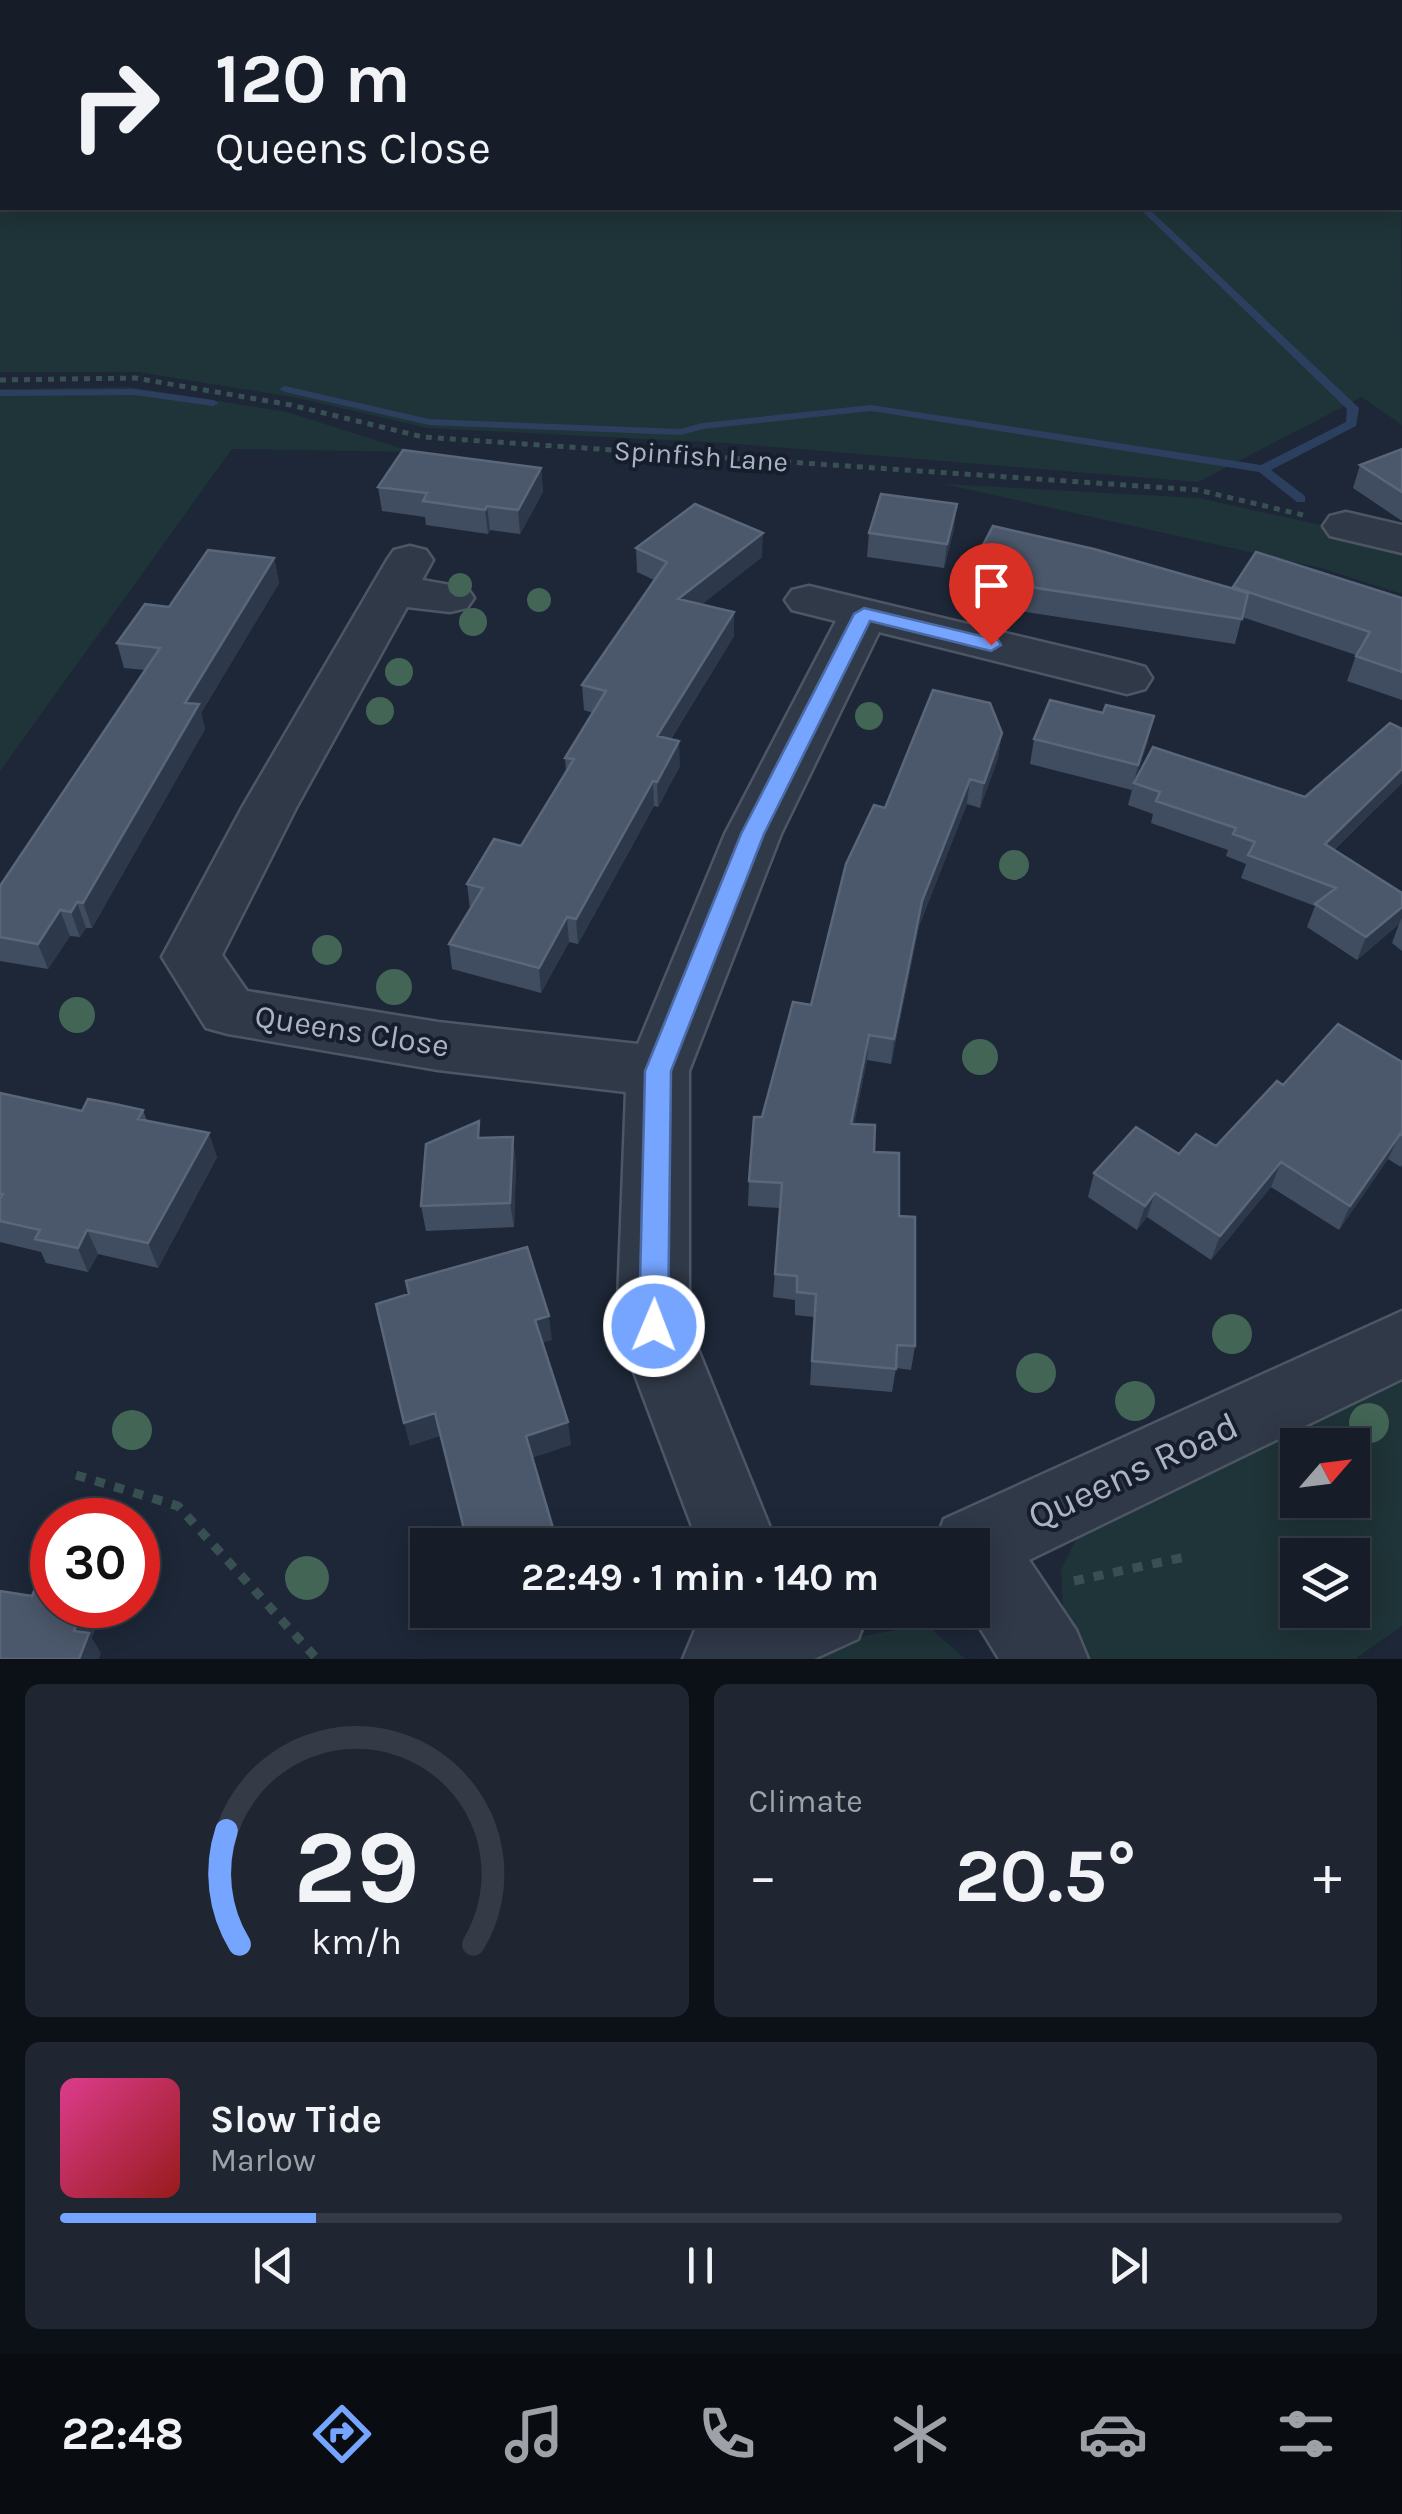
<!DOCTYPE html>
<html lang="en">
<head>
<meta charset="utf-8">
<style>
  :root { --surface:#161d29; --page:#1f2631; --text:#f1f3f6; --muted:#9ea2a8; --line:#353b46; --accent:#75a5ff }
  body { margin:0; font-family:Karla,sans-serif; background:var(--page); color:var(--text); height:100vh; display:flex; flex-direction:column; font-size:38px; white-space:nowrap }
  * { box-sizing:border-box; margin:0 }
  p { font-size:32px; color:var(--muted) }
  .icon { flex:none; width:55px; height:55px; fill:none; stroke:currentColor; stroke-width:2; stroke-linecap:round; stroke-linejoin:round }
  .map { position:relative; height:1659px; overflow:hidden }
  .details { display:flex; flex-direction:column; gap:25px; padding:25px; background:#0c1017; flex:1 }
  .details>* { flex:none }
  .guide { position:absolute; left:0px; top:0px; width:1402px; height:210px; box-shadow:0 5px 25px #0003,0 0 0 2px var(--line); background:#161d29; color:var(--text); overflow:hidden }
  .needle { width:65px; rotate:62deg }
  .controls { position:absolute; left:1280px; top:1428px; display:grid; gap:20px }
  .controls a { display:grid; place-items:center; width:90px; height:90px; border-radius:0px; background:var(--surface); box-shadow:0 5px 25px #0003,0 0 0 2px var(--line); font-size:50px }
  .speed { position:absolute; left:30px; top:1498px; display:flex; gap:20px; font-size:50px; font-weight:700; text-align:center }
  .speed>* { display:grid; place-content:center; width:130px; height:130px; border-radius:50%; background:var(--surface); box-shadow:0 5px 25px #0003,0 0 0 2px var(--line); line-height:1 }
  .speed .limit { border:15px solid #d22; background:#fff; color:#111 }
  .pin { position:absolute; display:grid; place-items:center; width:85px; height:85px; color:#fff; margin:-102px -42px; border-radius:50% 50% 50% 0; rotate:-45deg; box-shadow:0 0 10px #0007 }
  .pin .icon { rotate:45deg }
  .me { position:absolute; width:110px; margin:-55px; rotate:1deg; stroke-linejoin:round; filter:drop-shadow(0 0 8px #0008) }
  .turn { display:flex; align-items:center; gap:35px; height:210px; padding:0 50px; font-size:45px }
  .turn .icon { width:130px; height:130px; stroke-width:2.5 }
  .turn b { display:block; font-size:70px; line-height:85px }
  .big { font-size:75px; font-weight:700; line-height:1.1 }
  .details .card { flex:1; display:flex; flex-direction:column; justify-content:center; gap:15px; min-width:0; padding:0 35px; border-radius:15px; background:var(--page) }
  .details .dial { align-items:center; gap:0 }
  .dial svg { height:260px; overflow:visible; fill:none; stroke:var(--line); stroke-width:7; stroke-linecap:round; text-anchor:middle }
  .dial text { fill:var(--text); stroke:none }
  .song { display:flex; align-items:center; gap:30px }
  .cover { width:120px; height:120px; border-radius:15px; background:linear-gradient(135deg,hsl(330 70% 55%),hsl(0 70% 35%)) }
  .played { height:10px; border-radius:5px; background:linear-gradient(90deg,var(--accent) 20%,var(--line) 20%) }
  .keys { display:flex; justify-content:space-around; direction:ltr }
  .heat { display:flex; justify-content:space-between; align-items:center; font-size:55px; direction:ltr }
  .details .tiles { flex:1; display:grid; gap:25px; grid-template-columns:1fr 1fr }
  .card:last-child { grid-column:span 2 }
  .trip { position:absolute; left:410px; top:1528px; width:580px; height:100px; border-radius:0px; background:var(--surface); box-shadow:0 5px 25px #0003,0 0 0 2px var(--line); font-weight:700; line-height:100px; text-align:center }
  .menu { display:flex; height:160px; justify-content:space-around; align-items:center; background:#090c10; color:var(--muted) }
  .menu .icon { width:70px; height:70px }
  .menu .selected { color:var(--accent) }
  .menu b { font-size:45px; color:var(--text) }
  .map>svg:first-child { display:block }
</style>
</head>
<body>
<div class="map">
<svg width="1402" height="1659" viewBox="0 0 1402 1659">
  <rect width="100%" height="100%" fill="#1d2737"/>
  <path fill="#1f3438" fill-rule="evenodd" d="M0,0L152,2H2V208H1400V38L1402,425L1362,397L1198,482L725,443L427,428L298,398L138,372H0Z
    M359,0H1333L1337,2H361Z
    M130,387L287,412L413,452L232,449L0,771V389Z
    M944,484L1199,498L1402,543V594L1321,568Z
    M1402,1363V1626L1355,1659H1066L1061,1569L1086,1520ZM1298,1445H1352V1500H1298ZM1298,1555H1352V1610H1298Z
    M926,1624L965,1659H815L849,1639Z"/>
  <g fill="none" stroke-linecap="round" stroke-linejoin="round">
    <path fill="#2c3f5f" fill-rule="evenodd" d="M1139,208H1148L1359,408L1356,426L1271,470L1305,496V502H1297L1259,472L871,411L703,429L681,435L429,425L285,392L279,389L285,386L429,419L681,429L702,423L871,405L1261,465L1346,422L1347,409Z
      M134,389L213,400L219,403L213,406L134,395L0,396V390Z"/>
    <g stroke="#4e5666" stroke-width="5">
      <path id="minor" d="M1328,0H1359L1360,2H1330Z
        M1400,24L1402,25V43L1400,42Z
        M1346,512L1402,525V553L1330,536L1323,526L1330,516Z
        M410,546L426,550L433,560L422,580L467,588L474,598L467,608L450,612L407,607L297,806L222,955L247,991L438,1022L638,1044L725,834L836,621L792,610L785,600L792,590L809,586L1127,662L1145,667L1152,678L1145,689L1127,694L879,632L781,834L689,1071V1327L777,1545H699L617,1327L626,1092L438,1070L228,1034L206,1028L162,957L243,806L387,560L394,550Z
        M1402,1311V1379L1029,1560L1076,1630L1088,1659H999L969,1610H972V1545H934L944,1519Z
        M738,1610H869L858,1639L814,1659H683L695,1630Z"/>
    </g>
    <path stroke="#395053" stroke-width="5" stroke-dasharray="6 6" stroke-linecap="butt" d="M0,380L135,378L291,405L423,437L1198,490L1303,515"/>
    <path stroke="#395053" stroke-width="9" stroke-dasharray="10 10" stroke-linecap="butt" d="M76,1475L178,1506L317,1659
      M1074,1581L1185,1557"/>
    <use href="#minor" fill="#303948" fill-rule="evenodd"/>
  </g>
  <g fill="#426556">
    <circle cx="460" cy="585" r="12"/>
    <circle cx="539" cy="600" r="12"/>
    <circle cx="473" cy="622" r="14"/>
    <circle cx="399" cy="672" r="14"/>
    <circle cx="380" cy="711" r="14"/>
    <circle cx="869" cy="716" r="14"/>
    <circle cx="1014" cy="865" r="15"/>
    <circle cx="327" cy="950" r="15"/>
    <circle cx="394" cy="987" r="18"/>
    <circle cx="77" cy="1015" r="18"/>
    <circle cx="980" cy="1057" r="18"/>
    <circle cx="1232" cy="1334" r="20"/>
    <circle cx="1036" cy="1373" r="20"/>
    <circle cx="1135" cy="1401" r="20"/>
    <circle cx="1369" cy="1423" r="20"/>
    <circle cx="132" cy="1430" r="20"/>
    <circle cx="307" cy="1578" r="22"/>
  </g>
  <path fill="#404d60" d="M1402,449V521L1353,488L1360,465Z
    M541,468L543,492L520,534L490,530L488,534L426,525L425,517L382,511L378,487Z
    M954,529L944,568L867,557L869,533Z
    M636,548L762,557L702,604L734,612V636L671,739L680,766L658,807L654,806L578,944L569,942L541,993L452,969L449,944L470,909L467,884L521,846L566,771L565,758L593,713L584,710L582,685L654,580L637,572Z
    M274,558L279,583L201,713L205,729L92,928H86L80,937L70,936L48,969L0,961V886L145,670L124,668L117,643L169,607Z
    M972,566L1232,588L1402,598V700L1347,681L1356,655L1242,617L1235,644L993,607L995,596L969,590Z
    M1402,729V783L1334,850L1402,893V951L1392,943L1399,924L1357,960L1307,927L1315,906L1241,878L1246,864L1226,856L1228,850L1151,823L1153,814L1128,805L1132,790L1030,764L1034,739L1148,741L1135,780L1305,797Z
    M1002,733L998,758L980,808L967,804L919,926L891,1064L867,1060L854,1124L874,1152L899,1216L915,1346L911,1370L896,1368L892,1392L810,1385L814,1317L795,1315V1300L773,1297L780,1208L748,1206L749,1181L762,1117L811,1005L885,808Z
    M1402,1062V1165L1401,1167L1388,1159L1339,1230L1271,1187L1211,1260L1147,1217L1137,1230L1088,1197L1094,1173L1216,1146L1283,1085Z
    M0,1093L82,1111L143,1110L147,1121L217,1157L158,1268L98,1254L88,1272L46,1263L41,1252L0,1242Z
    M482,1138L516,1162L514,1227L426,1231L421,1206Z"/>
  <path fill="#2d394b" d="M541,468L543,492L520,534L518,510Z
    M957,504L954,529L944,568L947,544Z
    M487,506L490,530L488,534L485,510Z
    M763,533L762,557L678,623V599Z
    M274,558L279,583L201,713L205,729L92,928L83,903L185,703Z
    M734,612V636L657,761V736Z
    M1154,716L1148,741L1132,790L1138,765Z
    M1002,733L998,758L980,808L984,783Z
    M679,741L680,766L658,807L657,782Z
    M1402,769V783L1317,866L1325,844Z
    M970,779L967,804L919,926L891,1064L894,1039L922,901Z
    M653,781L654,806L578,944L576,919Z
    M77,902L86,928L80,937L71,912Z
    M1402,907V918L1399,924L1357,960L1366,937Z
    M60,910L70,936L48,969L38,944Z
    M567,917L569,942L541,993L539,968Z
    M869,1035L867,1060L849,1148L851,1124Z
    M209,1133L217,1157L158,1268L148,1243Z
    M1400,1134L1388,1159L1339,1230L1350,1206Z
    M513,1137L516,1162L514,1227L510,1203Z
    M1281,1162L1271,1187L1211,1260L1220,1236Z
    M1155,1193L1147,1217L1137,1230L1145,1206Z
    M87,1230L98,1254L88,1272L78,1248Z
    M549,1316L552,1340L538,1344L535,1320Z
    M435,1413L440,1436L410,1446L404,1423Z
    M568,1422L571,1445L529,1459L526,1436Z
    M553,1528L555,1545H501Z
    M85,1605H105L92,1638L101,1653L99,1659H79L74,1631Z"/>
  <path fill="#4b586b" stroke="#5a6679" stroke-width="2.5" d="M1402,449V492L1360,465Z
    M403,450L541,468L518,510L487,506L485,510L423,501L427,493L378,487Z
    M881,494L957,504L947,544L869,533Z
    M695,504L763,533L678,599L734,612L657,736L679,741L657,782L653,781L576,919L567,917L539,968L449,944L483,888L467,884L494,839L521,846L574,759L565,758L606,691L582,685L667,562L636,548Z
    M993,526L1094,549L1248,593L1242,619L997,582L1002,573L972,566Z
    M208,550L274,558L185,703L199,704L83,903L77,902L71,912L60,910L38,944L0,937V886L160,648L117,643L145,604L169,607Z
    M1256,552L1402,598V672L1356,656L1370,632L1233,587Z
    M933,690L990,703L1002,733L984,783L970,779L922,901L894,1039L869,1035L851,1124L875,1125L874,1152L899,1153V1216L915,1217V1346L897,1345L896,1369L812,1361L816,1294L797,1292V1276L775,1274L782,1183L749,1181L754,1117H762L793,1002L811,1005L846,864L874,805L885,808Z
    M1050,700L1103,713L1106,705L1154,716L1138,765L1034,739Z
    M1390,723L1402,729V769L1325,844L1402,893V907L1366,937L1315,904L1336,888L1248,855L1255,842L1233,834L1236,828L1156,801L1160,792L1134,783L1153,747L1305,797Z
    M1338,1024L1402,1062V1135L1400,1134L1350,1206L1281,1162L1220,1236L1155,1193L1145,1206L1094,1173L1136,1127L1179,1154L1196,1134L1216,1146L1277,1081L1283,1085Z
    M0,1093L82,1111L88,1099L115,1104L143,1110L138,1119L209,1133L148,1243L87,1230L78,1248L35,1239L40,1230L0,1221V1199L3,1194H0Z
    M479,1121L478,1138L513,1137L510,1203L421,1206L426,1144Z
    M527,1247L549,1316L535,1320L568,1422L526,1436L553,1528L501,1545H468L435,1413L404,1423L376,1304L409,1294L406,1281Z
    M52,1549V1605H85L74,1631L89,1633L79,1659H0V1591L32,1596Z"/>
  <path fill="#75a5ff" stroke="#4c6ba6" stroke-width="2.5" d="M864,608L998,640L1001,645L991,651L870,621L764,834L671,1071L668,1326L664,1336L654,1340L643,1336L639,1326L645,1071L741,834L854,614Z"/>
  <g text-anchor="middle" dominant-baseline="central" stroke-width="8" stroke-linejoin="round" paint-order="stroke">
    <g font-size="28" fill="#aab3c5" stroke="#161e2c">
      <text transform="translate(701 456) rotate(4)">Spinfish Lane</text>
    </g>
    <g font-size="32" fill="#aab3c5" stroke="#161e2c">
      <text transform="translate(352 1031) rotate(9)">Queens Close</text>
    </g>
    <g font-size="38" fill="#aab3c5" stroke="#161e2c">
      <text transform="translate(1133 1471) rotate(-25)">Queens Road</text>
    </g>
  </g>
</svg>
<div class="controls">
<a><svg class="needle" viewBox="-14 -14 28 28"><path d="M0-13l5 13h-10z" fill="#e53935"/><path d="M0 13l5-13h-10z" fill="#9ea2a8"/></svg></a>
<a><svg class="icon" aria-label="layers" viewBox="0 0 24 24"><path d="M12 4l9 5-9 5-9-5zM3 14l9 5 9-5"/></svg></a>
</div>
<div class="speed"><div class="limit">30</div></div>
<div class="pin" style="left:991px;top:645px;background:#d93025"><svg class="icon" aria-label="arrive" viewBox="0 0 24 24"><path d="M6 21V4h12l-3 4 3 4H6"/></svg></div>
<svg class="me" style="left:654px;top:1326px" viewBox="-20 -20 40 40"><circle r="17" fill="#75a5ff" stroke="#fff" stroke-width="3"/><path d="M0-11L8 9 0 5-8 9z" fill="#fff"/></svg>
<div class="trip">22:49 · 1 min · 140 m</div>
<div class="guide">
<div class="turn"><svg class="icon" aria-label="right" viewBox="0 0 24 24"><path d="M7 20v-9h11M14 6l5 5-5 5"/></svg><div><b>120 m</b>Queens Close</div></div>
</div>
</div>
<section class="details">
<div class="tiles">
<div class="card dial"><svg viewBox="0 0 100 80">
<path d="M14 69A42 42 0 1 1 86 69"/>
<path d="M14 69A42 42 0 0 1 10 34" stroke="#75a5ff"/>
<text x="50" y="56" font-size="32" font-weight="700">29</text>
<text x="50" y="72" font-size="11">km/h</text>
</svg></div>
<div class="card"><p>Climate</p>
<div class="heat"><a>−</a><b class="big">20.5°</b><a>+</a></div>
</div>
<div class="card">
<div class="song"><i class="cover"></i><div><b>Slow Tide</b><p>Marlow</p></div></div>
<div class="played"></div>
<div class="keys"><svg class="icon" aria-label="previous" viewBox="0 0 24 24"><path d="M18 5L8 12l10 7zM5 5v14"/></svg><svg class="icon" aria-label="pause" viewBox="0 0 24 24"><path d="M8 5v14M16 5v14"/></svg><svg class="icon" aria-label="next" viewBox="0 0 24 24"><path d="M6 5l10 7-10 7zM19 5v14"/></svg></div>
</div>
</div>
</section>
<nav class="menu">
<b>22:48</b>
<svg class="icon selected" aria-label="directions" viewBox="0 0 24 24"><path d="M12 3l9 9-9 9-9-9zM9 14v-3h6M13 9l2 2-2 2"/></svg>
<svg class="icon" aria-label="music" viewBox="0 0 24 24"><path d="M9 18V5l10-2v13"/><circle cx="6" cy="18" r="3"/><circle cx="16" cy="16" r="3"/></svg>
<svg class="icon" aria-label="phone" viewBox="0 0 24 24"><path d="M5 4h4l2 5-3 2q2 4 5 5l2-3 5 2v4C11 20 4 13 5 4z"/></svg>
<svg class="icon" aria-label="climate" viewBox="0 0 24 24"><path d="M12 3v18M4 7l16 10M4 17L20 7"/></svg>
<svg class="icon" aria-label="car" viewBox="0 0 24 24"><path d="M5 17H2v-5l4-1 3-4h7l3 4 3 1v5h-3M9 17h6M6 11h13"/><circle cx="7" cy="17" r="2"/><circle cx="17" cy="17" r="2"/></svg>
<svg class="icon" aria-label="filters" viewBox="0 0 24 24"><path d="M4 7h16M4 17h16"/><circle cx="9" cy="7" r="2"/><circle cx="15" cy="17" r="2"/></svg>
</nav>
</body>
</html>
